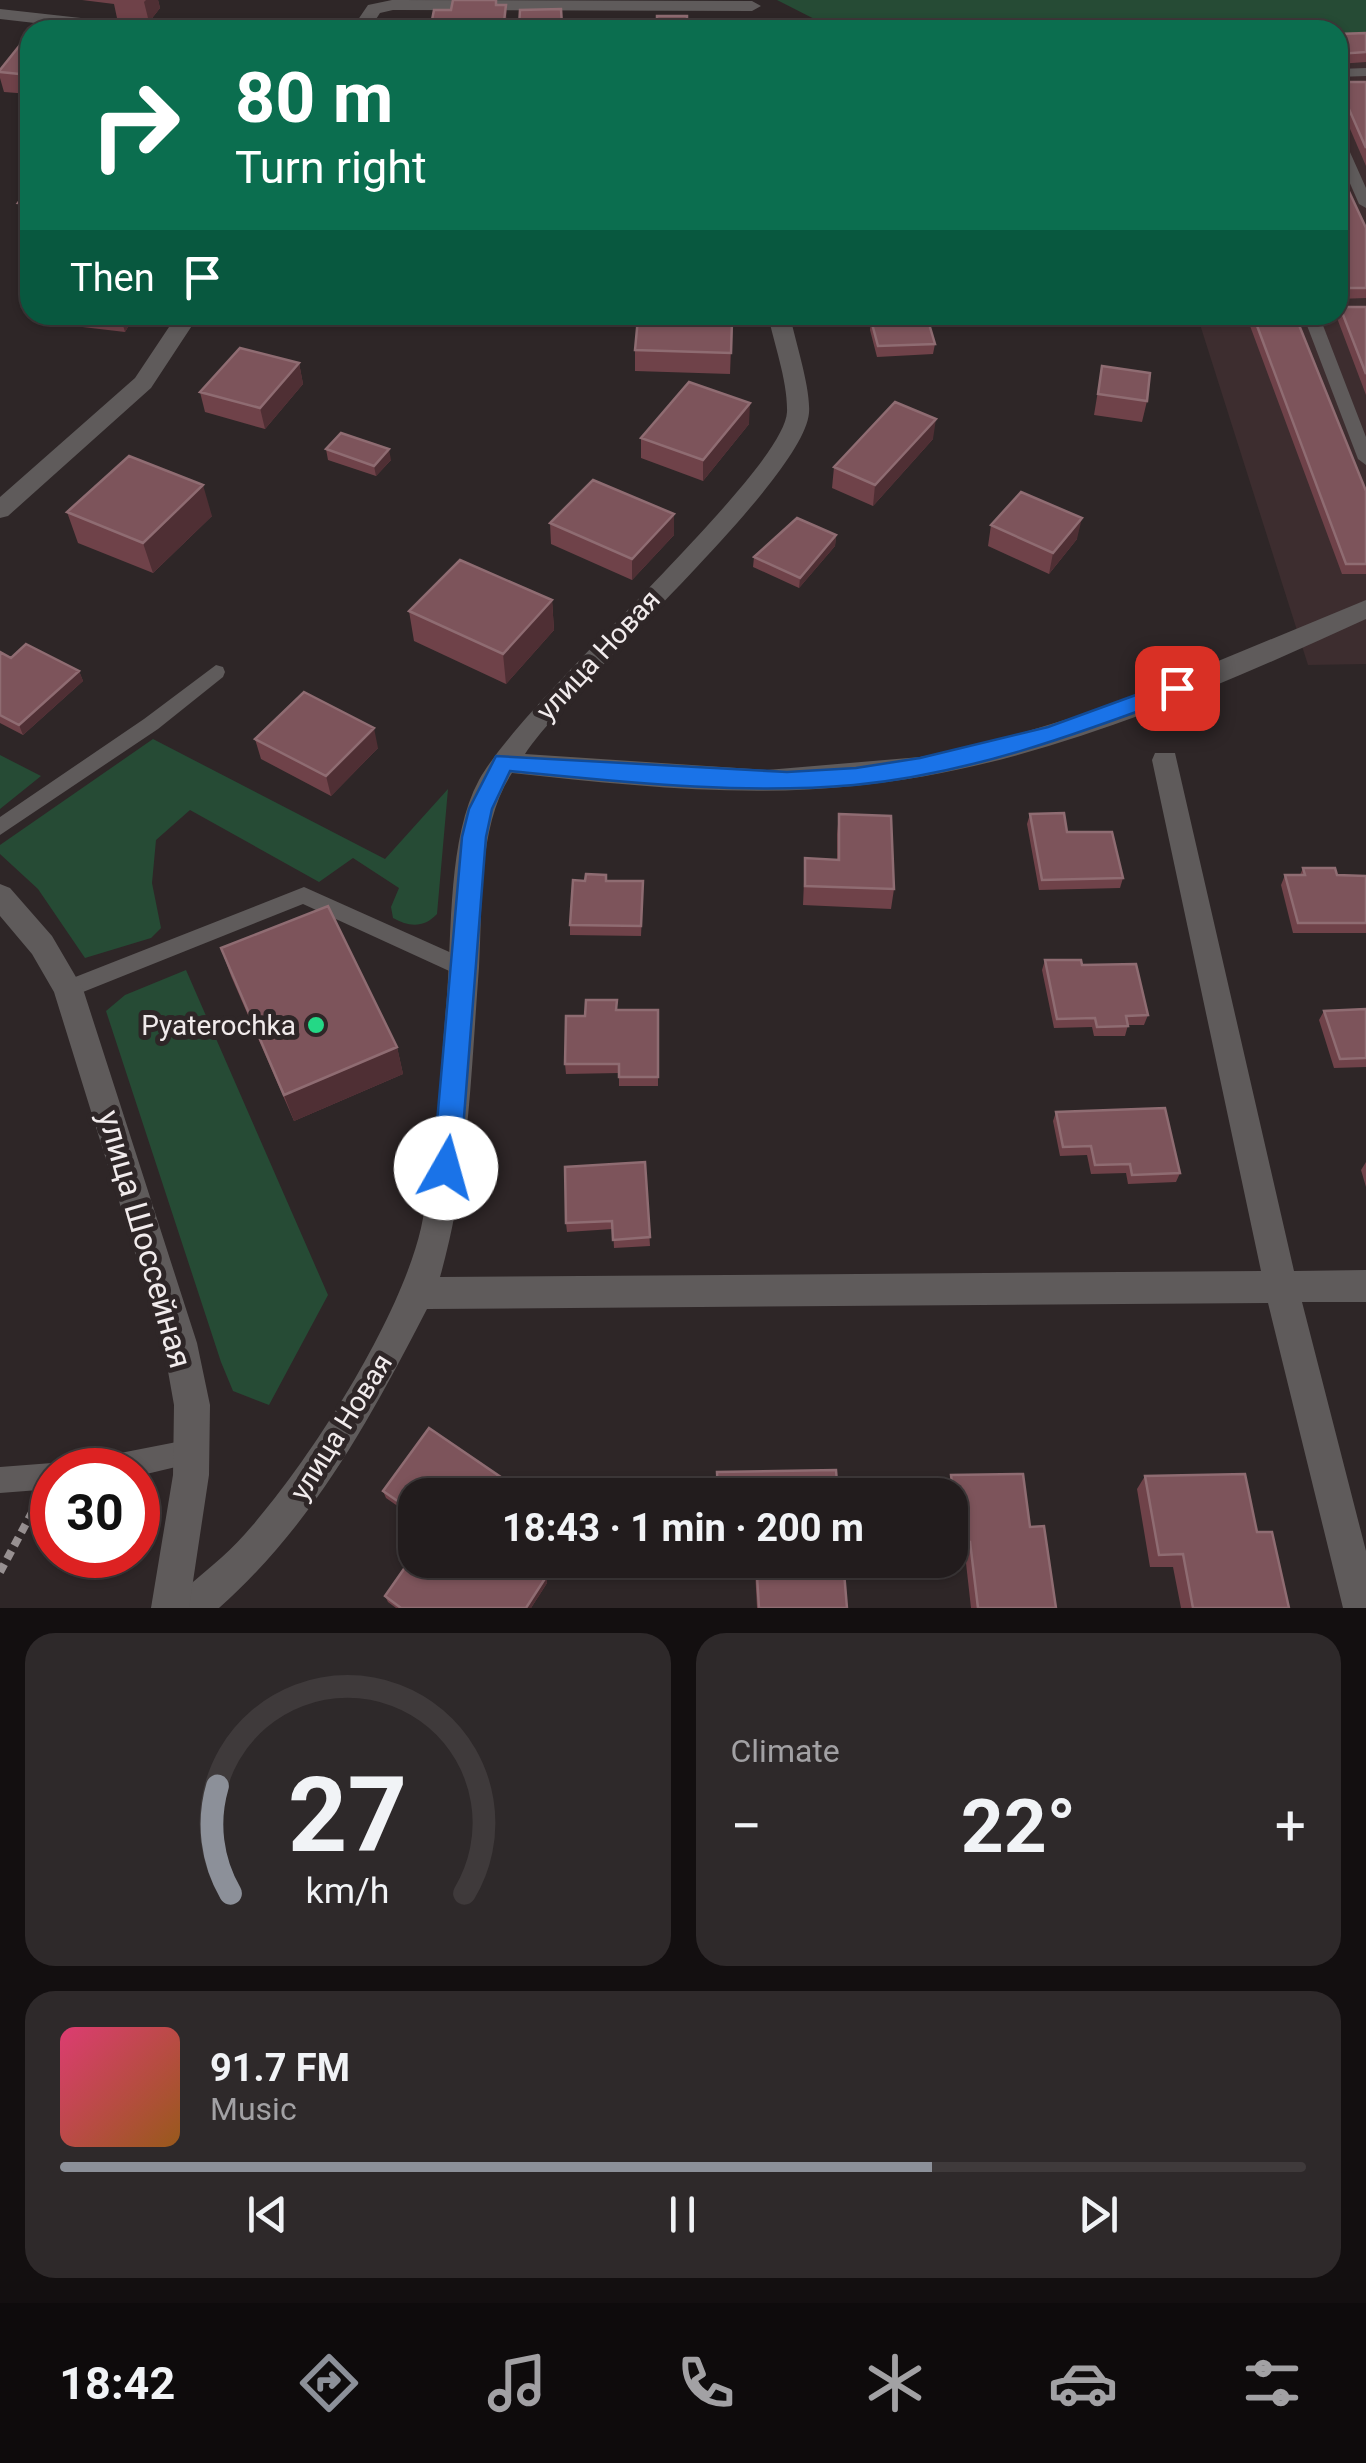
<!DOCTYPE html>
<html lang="en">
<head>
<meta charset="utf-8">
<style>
  :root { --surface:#221c1d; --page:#2e292a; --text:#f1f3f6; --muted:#a2a1a4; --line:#3f3a3b; --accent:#8c9099 }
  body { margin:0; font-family:Roboto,sans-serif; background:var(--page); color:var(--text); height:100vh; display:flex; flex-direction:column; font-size:38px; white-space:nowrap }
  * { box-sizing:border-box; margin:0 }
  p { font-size:32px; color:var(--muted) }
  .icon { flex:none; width:55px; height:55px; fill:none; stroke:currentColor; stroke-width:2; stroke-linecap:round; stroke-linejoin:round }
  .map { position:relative; height:1608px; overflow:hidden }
  .side { display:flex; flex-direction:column; gap:25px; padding:25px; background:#130f10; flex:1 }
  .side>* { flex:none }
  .banner { position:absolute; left:20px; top:20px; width:1328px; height:305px; border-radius:30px; box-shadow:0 2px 8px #0004,0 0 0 2px var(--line); background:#0b6e4f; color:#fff; overflow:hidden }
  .speed { position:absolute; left:30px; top:1448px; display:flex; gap:20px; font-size:50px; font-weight:700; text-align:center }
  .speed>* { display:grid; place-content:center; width:130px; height:130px; border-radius:50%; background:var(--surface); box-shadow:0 2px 8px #0004,0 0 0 2px var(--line); line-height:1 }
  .speed .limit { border:15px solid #d22; background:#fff; color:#111 }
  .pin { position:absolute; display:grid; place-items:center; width:85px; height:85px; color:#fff; margin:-42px; border-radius:20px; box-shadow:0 5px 15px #0006 }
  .me { position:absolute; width:110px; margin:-55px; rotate:7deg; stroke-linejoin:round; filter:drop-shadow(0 0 8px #0008) }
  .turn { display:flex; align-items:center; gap:35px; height:210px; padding:0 50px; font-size:45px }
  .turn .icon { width:130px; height:130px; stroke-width:2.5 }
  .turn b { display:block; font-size:70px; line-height:85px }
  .then { display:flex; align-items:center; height:95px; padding:0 50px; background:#0003; gap:20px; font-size:38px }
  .big { font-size:75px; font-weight:700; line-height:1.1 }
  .side .card { flex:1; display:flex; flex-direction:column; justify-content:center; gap:15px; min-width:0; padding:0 35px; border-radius:30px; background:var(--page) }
  .side .dial { align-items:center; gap:0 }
  .dial svg { height:260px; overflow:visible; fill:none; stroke:var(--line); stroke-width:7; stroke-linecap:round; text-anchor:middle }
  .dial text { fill:var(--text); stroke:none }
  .song { display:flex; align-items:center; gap:30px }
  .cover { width:120px; height:120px; border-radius:15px; background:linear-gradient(135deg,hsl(340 70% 55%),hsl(30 70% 35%)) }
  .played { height:10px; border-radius:5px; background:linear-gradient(90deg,var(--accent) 70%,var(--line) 70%) }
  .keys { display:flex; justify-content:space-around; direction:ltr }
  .heat { display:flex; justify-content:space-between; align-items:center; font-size:55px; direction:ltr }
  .side .tiles { flex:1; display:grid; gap:25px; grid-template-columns:1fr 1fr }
  .card:last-child { grid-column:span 2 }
  .trip { position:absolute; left:398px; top:1478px; width:570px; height:100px; border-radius:30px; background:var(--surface); box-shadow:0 2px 8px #0004,0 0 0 2px var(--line); font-weight:700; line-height:100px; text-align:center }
  .tab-bar { display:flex; height:160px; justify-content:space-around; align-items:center; background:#0e0b0c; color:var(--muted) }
  .tab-bar .icon { width:70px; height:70px }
  .tab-bar .current { color:var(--accent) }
  .tab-bar b { font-size:45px; color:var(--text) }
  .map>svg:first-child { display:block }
</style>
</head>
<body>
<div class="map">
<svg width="1366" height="1608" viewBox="0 0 1366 1608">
  <rect width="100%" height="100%" fill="#2e2627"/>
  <path fill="#3d2d2f" d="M1366,34V664L1308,665L1197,315H1338V35Z"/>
  <path fill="#264b35" d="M777,0H1366V34L1338,35V30H836Z
    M153,739L385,859L448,789L437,914C424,928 409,927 393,918L391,907L399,888L353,858L319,882L190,810L156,840L152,883L161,928L151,938L85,958L38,889L0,854V845Z
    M0,755L41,776L0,809Z
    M186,970L328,1295L269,1405L233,1391L221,1362L106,1011L125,995Z"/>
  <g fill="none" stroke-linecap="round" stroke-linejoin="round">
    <path stroke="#979091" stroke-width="8" stroke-dasharray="9 6" stroke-linecap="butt" d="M0,1572L35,1507"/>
    <path fill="#5f5b5b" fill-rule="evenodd" d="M1366,68V76L1338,77V69Z
      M1338,137L1345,141L1366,188V208L1359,204L1338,156Z
      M1303,315H1319L1366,437V465L1358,459Z
      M216,665L223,667L225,672L223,677L158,729L0,835V817L144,719Z
      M304,887L474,963L477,969L474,975L466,978L458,975L303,904L68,998L60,995L57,989L60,983Z
      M192,1439L201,1443L205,1452L201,1461L138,1476V1470H87L91,1461L100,1457Z
      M52,1463L63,1470H52V1489L0,1493V1467Z"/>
    <path fill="#5f5b5b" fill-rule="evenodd" d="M392,0L752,1L761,6L752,11L393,10L380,13L369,30H351L368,5Z
      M0,9L135,24L144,29L96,30L0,19Z
      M177,315H199L151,388L8,516L0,518V497L135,378Z
      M768,315H790C795,341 811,388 809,413C803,481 574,681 525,754L767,770L920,757L986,744L1107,707L1366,600V619C1202,694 1035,768 854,786C740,798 625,785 512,773C477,827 483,904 479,967C471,1071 469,1176 440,1277L1261,1271L1152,760L1155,753H1175L1294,1271L1366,1270V1302H1302L1366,1551V1608H1343L1268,1303L427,1309C369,1421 314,1523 219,1608H172L178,1595C200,1575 226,1556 245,1534C308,1464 400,1320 421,1228C438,1152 440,1073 447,996C452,931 448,837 479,780C524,698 784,473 787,412C788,382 774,344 768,315Z"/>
    <path fill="#5f5b5b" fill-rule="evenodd" d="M0,884L10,888L52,936L83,989L197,1343L210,1405L209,1475L189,1608H151L173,1475L174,1405L163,1343L54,992L32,954L0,916Z"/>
  </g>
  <path fill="#6f4249" d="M82,0H158L160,8L149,22L117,18L114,4Z
    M1366,33V62L1338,64V34Z
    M30,40V94L4,92L0,78V72Z
    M1338,82H1366V166L1338,101Z
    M1338,168L1366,228V298L1338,299Z
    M30,187V214L22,213L18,203Z
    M1340,307H1366V395L1337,318Z
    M71,315H135L125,332L74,326Z
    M1246,315H1295L1366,491V574H1342Z
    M871,320L935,344L933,354L877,357L870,330Z
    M732,321L730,374L635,371V350Z
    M299,363L303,384L265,429L205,412L200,392Z
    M1102,366L1147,401L1142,422L1094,415Z
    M749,424L703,481L641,458V438Z
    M933,439L873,506L832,488L834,467Z
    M326,449L391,460L376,476L328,460Z
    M67,512L212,516L153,573L78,543Z
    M550,523L674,535L632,580L551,544Z
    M991,525L1077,539L1049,574L988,546Z
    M836,535L835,546L799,588L753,567L754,557Z
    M552,600L554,630L506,684L414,641L409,611Z
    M0,652L11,658L79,671L83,681L23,735L0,723Z
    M255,739L378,748L331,796L261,759Z
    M839,814L894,889L891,909L803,905L805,858L837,860V834Z
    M1030,814L1067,832L1123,878L1120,888L1039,890L1027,824Z
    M1303,868L1337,875L1366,876V933H1293L1281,885L1285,875H1300Z
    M643,891L641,936L570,935V925Z
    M221,948L397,1047L403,1074L294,1121L231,976Z
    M1045,960L1082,965L1148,1015L1144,1025H1128L1125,1036H1094L1092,1027L1054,1028L1042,970Z
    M1366,1009V1067L1334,1068L1319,1020L1324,1011Z
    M617,1010H658V1086H619V1073L566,1074L565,1064L585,1016Z
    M1056,1112L1180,1173L1176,1182L1128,1184L1126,1173L1091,1174L1087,1155L1060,1156L1053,1121Z
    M645,1162L650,1246L614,1248L613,1229L567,1232L566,1223Z
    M1366,1162V1187L1361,1170Z
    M951,1475L1030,1527L1056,1608H971L965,1554L954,1555L950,1522V1495H947L946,1489Z
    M1145,1476L1257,1532L1289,1608H1181L1173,1567H1150L1137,1489Z
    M383,1491L415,1495V1518L386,1498Z
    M719,1560H843L847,1608H757L755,1570H720Z
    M546,1577L547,1583L531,1608H396L388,1602L385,1596Z"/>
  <path fill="#4f2f34" d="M146,0H158L160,8L149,22L144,2Z
    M506,5L507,30H503Z
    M120,315H135L125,332Z
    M299,363L303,384L265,429L260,408Z
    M750,403L749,424L703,481V460Z
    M936,419L933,439L873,506L875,485Z
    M389,449L391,460L376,476L374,466Z
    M203,485L212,516L153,573L143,543Z
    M674,514V535L632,580V559Z
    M1082,518L1077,539L1049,574L1053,553Z
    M836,535L835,546L799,588L800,578Z
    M552,600L554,630L506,684L503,654Z
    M79,671L83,681L23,735L19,725Z
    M374,728L378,748L331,796L326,776Z
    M397,1047L403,1074L294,1121L284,1095Z
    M546,1577L547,1583L531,1608H526Z"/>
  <path fill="#7d545b" stroke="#8f6c72" stroke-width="2.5" d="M453,0H496V5H506L503,30H430L434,10H451Z
    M561,9L562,25H580V30H529L530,27H519L520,10Z
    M657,16H687V26L725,27V30H657Z
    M1366,33V52L1338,54V34Z
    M24,40H30V75L0,72V70Z
    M1338,82H1366V148L1338,84Z
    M1338,168L1366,228V288H1338Z
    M30,187V204L18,203Z
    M1340,307H1366V374Z
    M1253,315H1295L1366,491V564H1346Z
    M927,317L935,344L878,346L871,320Z
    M638,318L732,321L731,353L635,350Z
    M240,348L299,363L260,408L200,392Z
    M1102,366L1150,373L1147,401L1098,394Z
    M689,382L750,403L703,460L641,438Z
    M895,402L936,419L875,485L834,467Z
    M341,433L389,449L374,466L326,449Z
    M129,456L203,485L143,543L67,512Z
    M593,480L674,514L632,559L550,523Z
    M1021,492L1082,518L1053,553L991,525Z
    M797,518L836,535L800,578L754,557Z
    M460,560L552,600L503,654L409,611Z
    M26,644L79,671L19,725L0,715V652L11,658Z
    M304,692L374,728L326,776L255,739Z
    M1064,813L1067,832H1112L1123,878L1042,880L1030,814Z
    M839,814L891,816L894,889L805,886V858L839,860Z
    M1303,868H1335L1337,875L1366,876V923H1298L1285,875H1305Z
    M586,874L606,875V881H643L641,926L570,925L573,880L585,881Z
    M328,906L397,1047L284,1095L221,948Z
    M1045,960H1081L1082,965L1136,964L1148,1015L1126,1016L1128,1026L1097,1027L1095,1018L1057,1019Z
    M586,1000H617L616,1010H658V1077H619V1064H565L566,1016H585Z
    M1366,1009V1058L1340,1059L1324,1011Z
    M1165,1108L1180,1173L1132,1175L1130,1164L1095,1165L1091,1146L1063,1147L1056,1112Z
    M645,1162L650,1237L613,1240L612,1221L566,1223L565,1167Z
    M429,1428L527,1495H415V1513L383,1491Z
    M836,1470L838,1495H718L717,1472Z
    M1023,1474L1030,1527L1044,1526L1056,1608H978L970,1542H959L951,1475Z
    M1245,1474L1257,1532H1272L1289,1608H1193L1183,1554L1159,1555L1145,1476Z
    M415,1553V1560H522L546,1577L526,1608H401L385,1596Z
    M756,1560H843L847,1608H759Z"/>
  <path fill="#1a73e8" stroke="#114b97" stroke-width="2.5" d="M1177,680L1188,688L1185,694C1078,734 969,774 854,785C740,795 624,782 510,771L492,809L486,837L460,1168L456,1177L446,1181L437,1177L433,1168L462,837L469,809L496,756L787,772L856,768L920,758L1048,727Z"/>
  <circle fill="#24d886" stroke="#2e2627" stroke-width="4" cx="316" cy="1025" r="10"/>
  <g text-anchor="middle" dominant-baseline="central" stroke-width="10" stroke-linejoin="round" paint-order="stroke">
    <g font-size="28" fill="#f1ebec" stroke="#2e2627">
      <text transform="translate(598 655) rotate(-47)">улица Новая</text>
      <text transform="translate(341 1427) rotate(-58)">улица Новая</text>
    </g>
    <g font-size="28" fill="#f1ebec" stroke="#2e2627" text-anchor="end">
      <text x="296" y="1025">Pyaterochka</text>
    </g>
    <g font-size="32" fill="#f1ebec" stroke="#2e2627">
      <text transform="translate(145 1239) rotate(74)">улица Шоссейная</text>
    </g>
  </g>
</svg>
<div class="speed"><div class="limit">30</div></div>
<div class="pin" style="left:1177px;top:688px;background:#d93025"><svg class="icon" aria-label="arrive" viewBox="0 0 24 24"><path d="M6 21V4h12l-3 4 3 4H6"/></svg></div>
<svg class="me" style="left:446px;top:1168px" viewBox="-20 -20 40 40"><circle r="19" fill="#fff"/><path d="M0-13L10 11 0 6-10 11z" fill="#1a73e8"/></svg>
<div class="trip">18:43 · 1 min · 200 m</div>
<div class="banner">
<div class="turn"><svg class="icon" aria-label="right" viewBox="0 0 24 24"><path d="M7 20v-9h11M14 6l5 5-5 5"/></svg><div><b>80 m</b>Turn right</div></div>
<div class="then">Then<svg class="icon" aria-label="arrive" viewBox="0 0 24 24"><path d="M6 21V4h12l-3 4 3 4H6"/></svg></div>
</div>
</div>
<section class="side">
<div class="tiles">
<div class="card dial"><svg viewBox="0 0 100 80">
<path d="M14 69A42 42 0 1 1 86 69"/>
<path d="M14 69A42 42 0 0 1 10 36" stroke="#8c9099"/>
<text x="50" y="56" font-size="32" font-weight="700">27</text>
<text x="50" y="72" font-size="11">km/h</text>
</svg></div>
<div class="card"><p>Climate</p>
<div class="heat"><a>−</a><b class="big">22°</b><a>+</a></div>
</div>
<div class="card">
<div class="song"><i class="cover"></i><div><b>91.7 FM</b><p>Music</p></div></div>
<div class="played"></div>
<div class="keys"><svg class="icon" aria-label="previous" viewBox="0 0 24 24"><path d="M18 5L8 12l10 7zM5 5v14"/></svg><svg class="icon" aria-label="pause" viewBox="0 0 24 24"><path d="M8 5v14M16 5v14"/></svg><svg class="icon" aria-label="next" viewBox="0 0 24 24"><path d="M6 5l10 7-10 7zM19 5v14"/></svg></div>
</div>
</div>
</section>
<nav class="tab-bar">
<b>18:42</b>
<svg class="icon current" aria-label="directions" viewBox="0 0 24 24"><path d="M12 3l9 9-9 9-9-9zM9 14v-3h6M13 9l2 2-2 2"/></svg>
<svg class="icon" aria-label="music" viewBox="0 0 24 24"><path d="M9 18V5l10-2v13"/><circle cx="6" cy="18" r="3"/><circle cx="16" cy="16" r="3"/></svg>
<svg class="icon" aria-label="phone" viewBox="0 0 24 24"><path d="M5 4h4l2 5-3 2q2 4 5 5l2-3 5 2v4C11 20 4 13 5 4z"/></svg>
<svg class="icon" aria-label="climate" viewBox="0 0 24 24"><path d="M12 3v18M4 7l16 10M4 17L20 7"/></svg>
<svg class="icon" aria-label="car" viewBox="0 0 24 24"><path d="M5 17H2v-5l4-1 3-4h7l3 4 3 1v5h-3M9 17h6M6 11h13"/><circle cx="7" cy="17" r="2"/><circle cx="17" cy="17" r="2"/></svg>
<svg class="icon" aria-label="filters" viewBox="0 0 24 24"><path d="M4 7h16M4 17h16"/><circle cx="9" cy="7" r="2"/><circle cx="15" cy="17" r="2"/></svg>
</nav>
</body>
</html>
